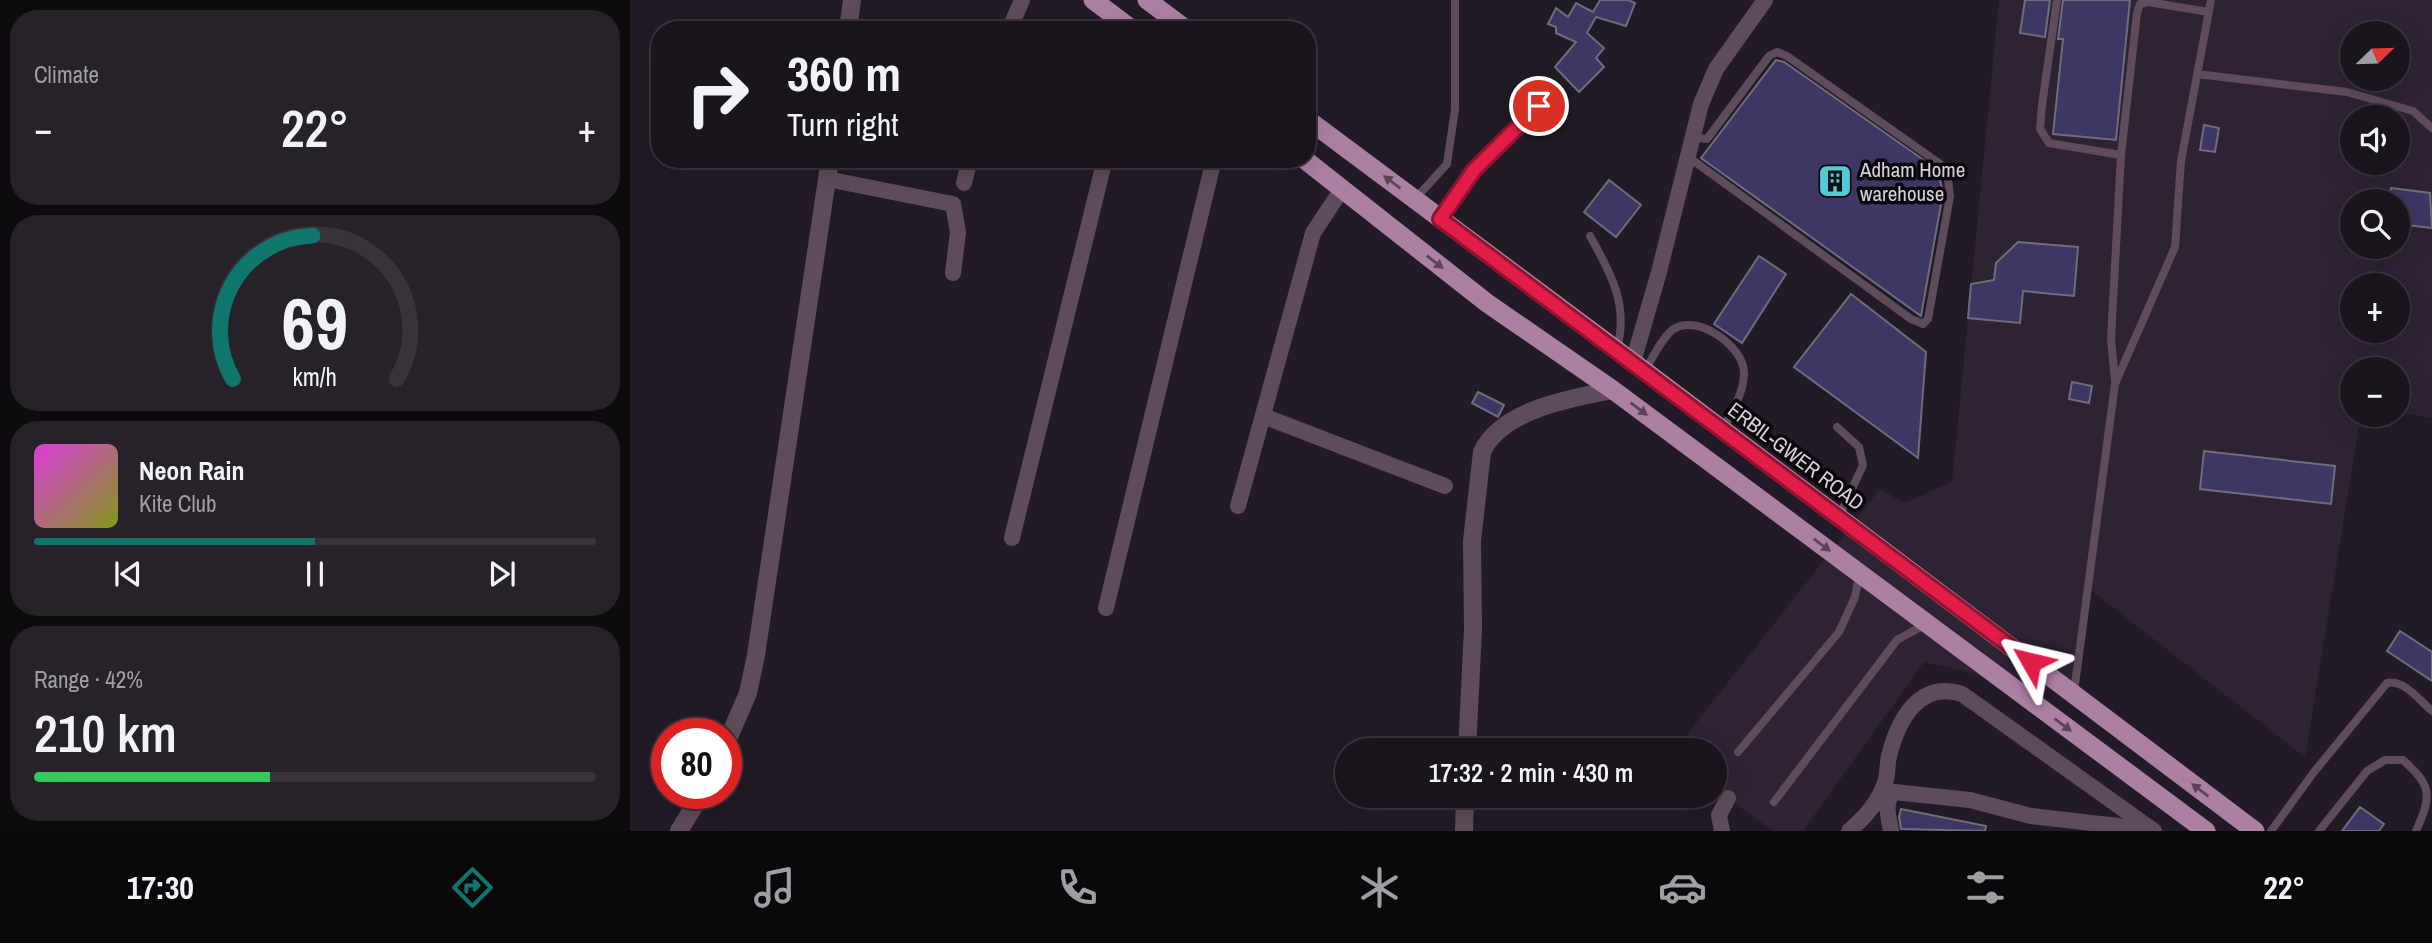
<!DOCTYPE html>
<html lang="en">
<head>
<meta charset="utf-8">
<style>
  :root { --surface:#1a141c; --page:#272129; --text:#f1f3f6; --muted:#9f9ea3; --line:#38333b; --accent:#0f766e }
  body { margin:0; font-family:"Archivo Narrow",sans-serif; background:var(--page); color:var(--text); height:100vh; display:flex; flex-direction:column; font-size:26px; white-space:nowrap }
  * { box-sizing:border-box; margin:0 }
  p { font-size:23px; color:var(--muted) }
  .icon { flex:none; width:38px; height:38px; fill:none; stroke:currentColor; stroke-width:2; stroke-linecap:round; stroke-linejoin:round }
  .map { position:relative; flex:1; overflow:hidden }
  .side { display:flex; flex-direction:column; gap:10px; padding:10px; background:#0e0b0f; width:630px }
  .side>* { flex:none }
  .hud { position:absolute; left:21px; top:21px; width:665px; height:147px; border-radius:28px; box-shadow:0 7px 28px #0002,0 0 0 2px var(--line); background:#1a141c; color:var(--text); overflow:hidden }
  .needle { width:46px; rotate:67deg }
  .tools { position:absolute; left:1710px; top:21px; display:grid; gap:14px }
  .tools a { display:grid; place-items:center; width:70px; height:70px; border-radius:50%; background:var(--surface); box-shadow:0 7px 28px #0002,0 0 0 2px var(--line); font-size:35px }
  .speed { position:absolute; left:21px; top:718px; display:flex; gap:14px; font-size:35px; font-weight:700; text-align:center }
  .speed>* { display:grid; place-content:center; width:91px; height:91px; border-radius:50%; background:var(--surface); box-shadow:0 7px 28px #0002,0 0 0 2px var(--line); line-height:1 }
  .speed .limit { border:10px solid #d22; background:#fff; color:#111 }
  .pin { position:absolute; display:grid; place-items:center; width:60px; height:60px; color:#fff; margin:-30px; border:4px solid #fff; border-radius:50%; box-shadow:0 2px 7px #0007 }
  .me { position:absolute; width:77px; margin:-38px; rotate:307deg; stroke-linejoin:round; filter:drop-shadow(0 0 5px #0008) }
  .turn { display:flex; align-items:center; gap:24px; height:147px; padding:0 21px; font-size:32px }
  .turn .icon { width:91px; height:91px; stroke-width:2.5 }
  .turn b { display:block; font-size:49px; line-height:60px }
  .big { font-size:52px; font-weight:600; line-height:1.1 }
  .side .tile { flex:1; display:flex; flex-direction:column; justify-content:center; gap:10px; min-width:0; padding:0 24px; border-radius:28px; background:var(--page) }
  .side .dial { align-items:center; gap:0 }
  .dial svg { height:182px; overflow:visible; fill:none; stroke:var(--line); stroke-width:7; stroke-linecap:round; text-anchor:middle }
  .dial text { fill:var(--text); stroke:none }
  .song { display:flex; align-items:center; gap:21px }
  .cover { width:84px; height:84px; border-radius:10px; background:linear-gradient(135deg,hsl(300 70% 55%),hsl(70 70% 35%)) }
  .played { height:7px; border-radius:4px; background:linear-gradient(90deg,var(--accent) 50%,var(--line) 50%) }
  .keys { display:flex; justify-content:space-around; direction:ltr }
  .heat { display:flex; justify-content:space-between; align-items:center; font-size:38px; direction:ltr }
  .charge { height:10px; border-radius:5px; background:linear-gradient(90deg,#34c759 42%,var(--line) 0) }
  .trip { position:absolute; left:705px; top:738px; width:392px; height:70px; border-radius:35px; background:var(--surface); box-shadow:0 7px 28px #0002,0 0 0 2px var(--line); font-weight:600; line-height:70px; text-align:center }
  .tabs { display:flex; height:112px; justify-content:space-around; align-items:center; background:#0a080b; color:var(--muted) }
  .tabs .icon { width:49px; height:49px }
  .tabs .active { color:var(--accent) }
  .tabs b { font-size:32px; color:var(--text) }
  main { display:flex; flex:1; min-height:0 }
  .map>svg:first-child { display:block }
</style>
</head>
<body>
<main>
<section class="side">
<div class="tile"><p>Climate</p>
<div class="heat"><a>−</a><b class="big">22°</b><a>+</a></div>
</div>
<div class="tile dial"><svg viewBox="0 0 100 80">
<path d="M14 69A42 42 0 1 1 86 69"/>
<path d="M14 69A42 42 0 0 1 49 6" stroke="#0f766e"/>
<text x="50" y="56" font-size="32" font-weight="700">69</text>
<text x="50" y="72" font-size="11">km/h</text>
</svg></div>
<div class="tile">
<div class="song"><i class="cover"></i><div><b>Neon Rain</b><p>Kite Club</p></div></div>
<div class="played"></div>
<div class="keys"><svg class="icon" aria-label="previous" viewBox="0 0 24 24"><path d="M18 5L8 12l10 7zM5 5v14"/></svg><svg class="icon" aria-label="pause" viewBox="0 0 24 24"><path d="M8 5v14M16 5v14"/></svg><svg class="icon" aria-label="next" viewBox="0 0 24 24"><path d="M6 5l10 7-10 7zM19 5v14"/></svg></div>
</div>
<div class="tile"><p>Range · 42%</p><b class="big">210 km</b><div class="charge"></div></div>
</section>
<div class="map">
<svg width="1802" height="831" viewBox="0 0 1802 831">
  <rect width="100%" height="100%" fill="#221b26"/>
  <path fill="#2d2333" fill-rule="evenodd" d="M1369,0H1802V418L1768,413V369H1722V415H1731L1675,757L1458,588L1444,695L1294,662L1173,831H1143L1085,789V751H1044L1250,489L1274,503L1322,482ZM1722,33H1768V79H1722ZM1722,117H1768V163H1722ZM1722,201H1768V247H1722ZM1722,285H1768V331H1722Z"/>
  <path fill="#3e3663" stroke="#6e6d7c" stroke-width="2" d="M970,0H998L1005,3L996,26L966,17L957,33L974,48L966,58L974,67L949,92L925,67L946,42L926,33V27L918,24L926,8L938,17L946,3L963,12Z
    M1395,0H1420L1415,37L1390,33Z
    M1433,0H1500L1486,140L1423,134L1433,39H1428Z
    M1146,60L1154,62L1308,170L1313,193L1291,316L1071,158Z
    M1574,125L1589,128L1585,152L1570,150Z
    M979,180L1011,205L986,237L954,212Z
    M1761,188L1800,193L1802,228L1768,224V201H1759Z
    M1388,242L1448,247L1444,296L1393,291L1390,323L1338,318L1341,284L1364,280L1366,263Z
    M1129,256L1156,274L1112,343L1084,324Z
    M1221,294L1296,352L1288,458L1164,367Z
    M1442,382L1462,386L1459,403L1439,399Z
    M848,392L874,405L868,417L842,403Z
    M1574,451L1705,466L1701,504L1570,489Z
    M1770,631L1802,652V681L1757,651Z
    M1730,807L1754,824L1749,831H1712Z
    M1271,809L1356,826L1355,831L1271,829L1269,817Z"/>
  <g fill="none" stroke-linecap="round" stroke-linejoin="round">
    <path stroke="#5f4c5a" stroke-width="8" d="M1427,0L1412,105L1410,129L1419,143L1491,155
      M1567,74L1717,92L1783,111L1802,128
      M1057,156L1281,319L1293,324L1298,319L1320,196L1318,180L1313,166L1157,56L1147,52L1139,56L1077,139L1062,137
      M785,199L817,164L825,109V0
      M810,219L844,170L909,106
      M960,236C981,273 999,306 987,348
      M1015,371C1023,357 1030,341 1042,330C1066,312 1114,346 1114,373C1114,393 1102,410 1094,428
      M1485,381L1481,339L1491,155L1507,13L1510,4L1518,2L1579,12
      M1207,427L1229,447L1233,465L1209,517
      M1444,692L1485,384L1545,247L1551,161L1581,0
      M1108,752L1209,632L1225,597L1229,576
      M1144,802L1267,640L1294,625
      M1641,831L1684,772L1757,683C1774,679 1790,701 1802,711
      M1689,831L1737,771L1755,760H1773C1802,786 1802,795 1786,831"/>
    <path stroke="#5f4c5a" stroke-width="16" d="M379,30L392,0
      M197,179L323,204L328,232L323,273
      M334,183L340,159
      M1003,362L1029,272L1071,104L1086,69L1135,0
      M633,416L815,486
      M608,506L683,233L712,189
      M382,538L475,159
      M476,608L584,159
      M1092,831L1089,815L1098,798
      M1219,831C1235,817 1248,803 1255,783C1258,774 1257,765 1259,756C1268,720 1289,680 1332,694L1524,831
      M1261,831C1259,818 1253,802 1264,792L1340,800L1401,816L1522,830"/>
    <path stroke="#5f4c5a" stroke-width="18" d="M218,30L222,0
      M96,744L118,693L126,655L200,159
      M837,751L843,629L842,541L852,452C871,410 941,398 983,390
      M49,831L72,793
      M834,831L835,796"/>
    <path stroke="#ac80a3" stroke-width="19" d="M463,0L503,30
      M517,0L557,30
      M677,119L1015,371L1625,831
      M674,159L857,303L983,390L1576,831"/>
  </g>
  <defs><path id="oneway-solid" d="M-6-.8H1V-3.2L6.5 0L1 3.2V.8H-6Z" transform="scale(1.75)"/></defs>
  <g fill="#5b4458">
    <use href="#oneway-solid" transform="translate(762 182) rotate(-143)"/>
    <use href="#oneway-solid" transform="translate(805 262) rotate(38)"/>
    <use href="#oneway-solid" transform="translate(1009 409) rotate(37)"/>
    <use href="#oneway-solid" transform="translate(1192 545) rotate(37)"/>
    <use href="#oneway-solid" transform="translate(1433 725) rotate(37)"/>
    <use href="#oneway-solid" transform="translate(1570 790) rotate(-143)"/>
  </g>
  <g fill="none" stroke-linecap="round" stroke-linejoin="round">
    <g stroke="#92132f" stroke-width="18">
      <path id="route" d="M909,106L844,170L810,219L1401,662"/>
    </g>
    <use href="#route" stroke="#e11d48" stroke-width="12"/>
  </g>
  <defs>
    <g id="building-square" transform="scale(1.75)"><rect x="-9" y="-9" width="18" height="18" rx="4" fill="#51ccd4" stroke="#0a070c"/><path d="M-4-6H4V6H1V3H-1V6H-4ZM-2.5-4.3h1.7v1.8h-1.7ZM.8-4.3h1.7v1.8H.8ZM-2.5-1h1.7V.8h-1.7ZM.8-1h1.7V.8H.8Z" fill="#111"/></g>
  </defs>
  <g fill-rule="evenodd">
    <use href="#building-square" x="1205" y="181"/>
  </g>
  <g text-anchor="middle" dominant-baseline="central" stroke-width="7" stroke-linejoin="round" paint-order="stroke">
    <g font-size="21" fill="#d6d1d9" stroke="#0a070c" text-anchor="start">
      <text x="1230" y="169">Adham Home<tspan x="1230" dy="24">warehouse</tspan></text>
    </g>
    <g font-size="21" fill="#d6d1d9" stroke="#0a070c">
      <text transform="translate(1166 456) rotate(37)">ERBIL-GWER ROAD</text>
    </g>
  </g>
</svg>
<div class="tools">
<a><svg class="needle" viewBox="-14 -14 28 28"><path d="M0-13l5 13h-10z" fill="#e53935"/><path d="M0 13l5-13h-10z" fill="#9f9ea3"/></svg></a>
<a><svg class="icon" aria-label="sound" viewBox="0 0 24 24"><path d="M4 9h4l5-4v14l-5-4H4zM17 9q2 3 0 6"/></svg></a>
<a><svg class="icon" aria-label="search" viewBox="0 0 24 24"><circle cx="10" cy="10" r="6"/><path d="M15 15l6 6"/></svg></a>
<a>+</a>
<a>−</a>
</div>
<div class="speed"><div class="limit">80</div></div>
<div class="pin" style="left:909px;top:106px;background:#d93025"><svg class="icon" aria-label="arrive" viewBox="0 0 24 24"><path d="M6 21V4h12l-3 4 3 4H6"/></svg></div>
<svg class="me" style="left:1401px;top:662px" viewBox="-20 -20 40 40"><path d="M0-17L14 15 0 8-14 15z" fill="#e11d48" stroke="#fff" stroke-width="4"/></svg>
<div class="trip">17:32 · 2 min · 430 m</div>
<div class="hud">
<div class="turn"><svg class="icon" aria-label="right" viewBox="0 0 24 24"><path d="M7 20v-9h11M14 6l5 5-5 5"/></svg><div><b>360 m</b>Turn right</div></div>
</div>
</div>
</main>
<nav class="tabs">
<b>17:30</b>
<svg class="icon active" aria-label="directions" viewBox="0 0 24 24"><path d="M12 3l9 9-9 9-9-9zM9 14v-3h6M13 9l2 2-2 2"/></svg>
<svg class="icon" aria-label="music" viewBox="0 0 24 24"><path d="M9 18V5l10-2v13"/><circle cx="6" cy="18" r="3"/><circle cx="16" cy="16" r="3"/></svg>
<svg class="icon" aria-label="phone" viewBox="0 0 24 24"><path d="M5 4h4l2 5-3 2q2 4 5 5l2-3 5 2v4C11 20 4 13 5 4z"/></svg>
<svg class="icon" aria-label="climate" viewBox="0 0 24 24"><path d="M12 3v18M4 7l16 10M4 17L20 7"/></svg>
<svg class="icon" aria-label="car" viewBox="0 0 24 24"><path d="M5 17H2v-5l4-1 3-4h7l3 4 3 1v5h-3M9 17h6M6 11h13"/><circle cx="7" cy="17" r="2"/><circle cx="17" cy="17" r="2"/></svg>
<svg class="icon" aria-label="filters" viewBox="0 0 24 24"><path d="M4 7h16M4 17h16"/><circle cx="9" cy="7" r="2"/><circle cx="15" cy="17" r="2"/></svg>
<b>22°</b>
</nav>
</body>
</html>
